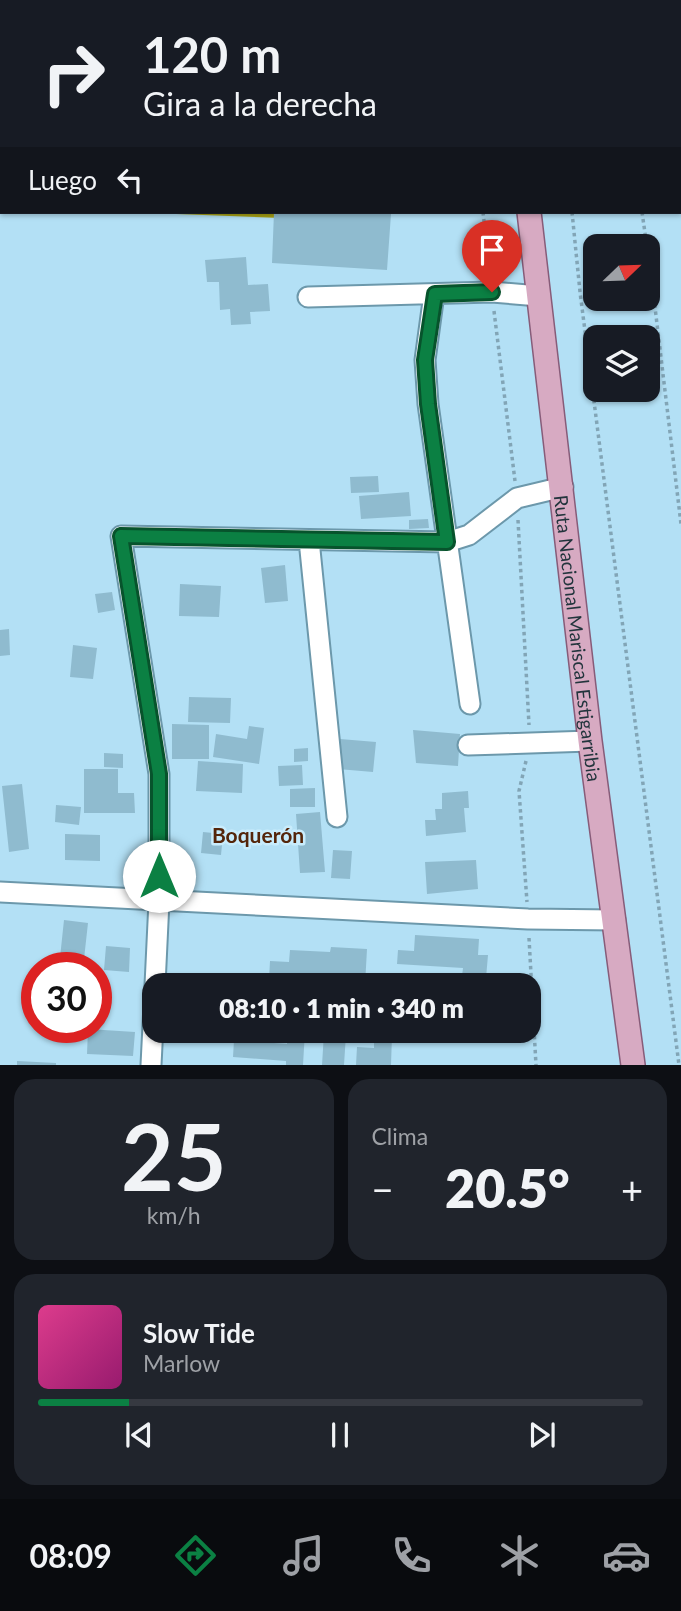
<!DOCTYPE html>
<html lang="es">
<head>
<meta charset="utf-8">
<style>
  :root { --surface:#171b24; --page:#20242c; --text:#f1f3f6; --muted:#9ea1a6; --line:#363941; --accent:#0b8043 }
  body { margin:0; font-family:Lato,sans-serif; background:var(--page); color:var(--text); height:100vh; display:flex; flex-direction:column; font-size:26px; white-space:nowrap }
  * { box-sizing:border-box; margin:0 }
  p { font-size:23px; color:var(--muted) }
  .icon { flex:none; width:38px; height:38px; fill:none; stroke:currentColor; stroke-width:2; stroke-linecap:round; stroke-linejoin:round }
  .map { position:relative; height:1065px; overflow:hidden }
  .side { display:flex; flex-direction:column; gap:14px; padding:14px; background:#0d0f14; flex:1 }
  .side>* { flex:none }
  .banner { position:absolute; left:0px; top:0px; width:682px; height:214px; box-shadow:0 2px 5px #0004; background:#171b24; color:var(--text); overflow:hidden }
  .needle { width:46px; rotate:67deg }
  .tools { position:absolute; left:583px; top:234px; display:grid; gap:14px }
  .tools a { display:grid; place-items:center; width:77px; height:77px; border-radius:14px; background:var(--surface); box-shadow:0 2px 5px #0004; font-size:35px }
  .speed { position:absolute; left:21px; top:952px; display:flex; gap:14px; font-size:35px; font-weight:700; text-align:center }
  .speed>* { display:grid; place-content:center; width:91px; height:91px; border-radius:50%; background:var(--surface); box-shadow:0 2px 5px #0004; line-height:1 }
  .speed .limit { border:10px solid #d22; background:#fff; color:#111 }
  .pin { position:absolute; display:grid; place-items:center; width:60px; height:60px; color:#fff; margin:-72px -30px; border-radius:50% 50% 50% 0; rotate:-45deg; box-shadow:0 0 7px #0007 }
  .pin .icon { rotate:45deg }
  .me { position:absolute; width:77px; margin:-38px; rotate:0deg; stroke-linejoin:round; filter:drop-shadow(0 0 5px #0008) }
  .turn { display:flex; align-items:center; gap:24px; height:147px; padding:0 28px; font-size:32px }
  .turn .icon { width:91px; height:91px; stroke-width:2.5 }
  .turn b { display:block; font-size:49px; line-height:60px }
  .then { display:flex; align-items:center; height:66px; padding:0 28px; background:#0003; gap:14px; font-size:26px }
  .big { font-size:52px; font-weight:800; line-height:1.1 }
  .side .widget { flex:1; display:flex; flex-direction:column; justify-content:center; gap:10px; min-width:0; padding:0 24px; border-radius:21px; background:var(--page) }
  .side .dial { align-items:center; gap:0 }
  .dial b { font-size:91px; line-height:1 }
  .song { display:flex; align-items:center; gap:21px }
  .cover { width:84px; height:84px; border-radius:10px; background:linear-gradient(135deg,hsl(330 70% 55%),hsl(320 70% 35%)) }
  .played { height:7px; border-radius:4px; background:linear-gradient(90deg,var(--accent) 15%,var(--line) 15%) }
  .keys { display:flex; justify-content:space-around; direction:ltr }
  .heat { display:flex; justify-content:space-between; align-items:center; font-size:38px; direction:ltr }
  .side .tiles { flex:1; display:grid; gap:14px; grid-template-columns:1fr 1fr }
  .widget:last-child { grid-column:span 2 }
  .trip { position:absolute; left:142px; top:973px; width:399px; height:70px; border-radius:21px; background:var(--surface); box-shadow:0 2px 5px #0004; font-weight:800; line-height:70px; text-align:center }
  .menu { display:flex; height:112px; justify-content:space-around; align-items:center; background:#090b0e; color:var(--muted) }
  .menu .icon { width:49px; height:49px }
  .menu .on { color:var(--accent) }
  .menu b { font-size:32px; color:var(--text) }
  .map>svg:first-child { display:block }
</style>
</head>
<body>
<div class="map">
<svg width="681" height="1065" viewBox="0 0 681 1065">
  <rect width="100%" height="100%" fill="#b3e0f5"/>
  <path fill="#a7a113" d="M0,0H365V2H2V207Z
    M123,212H387L388,222Z"/>
  <path fill="#8fbbcf" d="M274,212L391,214L387,270L272,263Z
    M246,257L248,285L268,284L270,311L250,312L251,324L231,325L230,309L220,310L219,282H207L205,260Z
    M378,476L379,492L351,493L350,477Z
    M409,492L411,516L361,519L359,496Z
    M428,519L429,528L409,529V520Z
    M285,565L288,601L265,603L261,568Z
    M180,584L221,586L219,617L179,616Z
    M112,592L115,610L98,613L95,594Z
    M9,629L10,655L0,656V630Z
    M73,645L97,648L93,679L70,677Z
    M189,697L231,698L230,723L188,722Z
    M172,724L209,725V759H172Z
    M249,726L264,728L259,764L213,757L216,734L247,739Z
    M413,730L460,734L458,766L416,763Z
    M340,739L376,742L373,772L338,769Z
    M308,748V761L294,762V749Z
    M104,753L123,754V768L104,767Z
    M198,761L243,764L242,793L196,791Z
    M302,765L303,785L279,786L278,766Z
    M84,769H118V793H134L135,813H84Z
    M22,784L29,849L9,852L2,786Z
    M315,788V807H290V789Z
    M468,791L469,808H464L466,832L426,836L425,820H436L435,809H442V793Z
    M56,805L81,807L79,825L55,822Z
    M320,812L325,872L300,873L296,814Z
    M203,832L223,834L221,855L201,853Z
    M65,834L100,835V861L65,860Z
    M333,850L352,851L350,879L331,878Z
    M476,860L478,889L427,894L425,862Z
    M64,920L88,923L83,968L59,967Z
    M415,935L479,939L478,955H488L486,978L462,976L463,968L397,964L398,950L414,951Z
    M106,946L130,948L129,972L104,970Z
    M331,947L367,949L365,985H280L281,980H269L270,961L289,962L290,950L330,952Z
    M88,1029L135,1032L133,1056L87,1054Z
    M288,1031H305L303,1065H286V1061L233,1057L234,1040L287,1044Z
    M324,1033L346,1034L344,1065H322Z
    M374,1034L392,1035L391,1065H356L357,1047L374,1048Z
    M17,1061L56,1063V1065H17Z"/>
  <g fill="none" stroke-linecap="round" stroke-linejoin="round">
    <g stroke="#6c98ab" stroke-width="23">
      <path id="minor" d="M434,294L425,360L428,404L470,704
        M308,297L492,292L539,296
        M309,540L337,817
        M468,745L590,741
        M0,892L528,919L615,920
        M155,985L159,901V774L121,536L447,542L469,535L517,498L563,487
        M151,1065L154,1005"/>
    </g>
    <g stroke="#875c79" stroke-width="26">
      <g id="major">
        <path d="M503,0V2"/>
        <path id="s1" d="M529,212L590,741L633,1065"/>
      </g>
    </g>
    <path stroke="#82a5b6" stroke-width="3.5" stroke-dasharray="3.5 3.5" stroke-linecap="butt" d="M457,0L458,2
      M552,0V2
      M609,0L610,2
      M483,212L490,276
      M572,212L580,292L679,1065
      M642,212L647,247
      M648,249L681,524
      M494,311L515,481
      M518,520L529,725
      M526,761L519,791L527,902
      M529,938L536,1065"/>
    <use href="#minor" stroke="#fff" stroke-width="19"/>
    <use href="#major" stroke="#d7aac2" stroke-width="23"/>
  </g>
  <g fill="none" stroke-linecap="round" stroke-linejoin="round">
    <g stroke="#07532c" stroke-width="18">
      <path id="route" d="M159,876V774L121,536L447,542L428,404L425,360L435,294L492,292"/>
    </g>
    <use href="#route" stroke="#0b8043" stroke-width="12"/>
  </g>
  <g text-anchor="middle" dominant-baseline="central" stroke-width="5" stroke-linejoin="round" paint-order="stroke">
    <g font-size="19" fill="#23353d" stroke="#c8ecfc">
      <text stroke="none"><textPath href="#s1" startOffset="429">Ruta Nacional Mariscal Estigarribia</textPath></text>
    </g>
    <g font-size="21" font-weight="bold" fill="#54250a" stroke="#c8ecfc">
      <text x="258" y="834">Boquerón</text>
    </g>
  </g>
</svg>
<div class="tools">
<a><svg class="needle" viewBox="-14 -14 28 28"><path d="M0-13l5 13h-10z" fill="#e53935"/><path d="M0 13l5-13h-10z" fill="#9ea1a6"/></svg></a>
<a><svg class="icon" aria-label="layers" viewBox="0 0 24 24"><path d="M12 4l9 5-9 5-9-5zM3 14l9 5 9-5"/></svg></a>
</div>
<div class="speed"><div class="limit">30</div></div>
<div class="pin" style="left:492px;top:292px;background:#d93025"><svg class="icon" aria-label="arrive" viewBox="0 0 24 24"><path d="M6 21V4h12l-3 4 3 4H6"/></svg></div>
<svg class="me" style="left:159px;top:876px" viewBox="-20 -20 40 40"><circle r="19" fill="#fff"/><path d="M0-13L10 11 0 6-10 11z" fill="#0b8043"/></svg>
<div class="trip">08:10 · 1 min · 340 m</div>
<div class="banner">
<div class="turn"><svg class="icon" aria-label="right" viewBox="0 0 24 24"><path d="M7 20v-9h11M14 6l5 5-5 5"/></svg><div><b>120 m</b>Gira a la derecha</div></div>
<div class="then">Luego<svg class="icon" aria-label="left" viewBox="0 0 24 24"><path d="M17 20v-9H6M10 6l-5 5 5 5"/></svg></div>
</div>
</div>
<section class="side">
<div class="tiles">
<div class="widget dial"><b>25</b><p>km/h</p></div>
<div class="widget"><p>Clima</p>
<div class="heat"><a>−</a><b class="big">20.5°</b><a>+</a></div>
</div>
<div class="widget">
<div class="song"><i class="cover"></i><div><b>Slow Tide</b><p>Marlow</p></div></div>
<div class="played"></div>
<div class="keys"><svg class="icon" aria-label="previous" viewBox="0 0 24 24"><path d="M18 5L8 12l10 7zM5 5v14"/></svg><svg class="icon" aria-label="pause" viewBox="0 0 24 24"><path d="M8 5v14M16 5v14"/></svg><svg class="icon" aria-label="next" viewBox="0 0 24 24"><path d="M6 5l10 7-10 7zM19 5v14"/></svg></div>
</div>
</div>
</section>
<nav class="menu">
<b>08:09</b>
<svg class="icon on" aria-label="directions" viewBox="0 0 24 24"><path d="M12 3l9 9-9 9-9-9zM9 14v-3h6M13 9l2 2-2 2"/></svg>
<svg class="icon" aria-label="music" viewBox="0 0 24 24"><path d="M9 18V5l10-2v13"/><circle cx="6" cy="18" r="3"/><circle cx="16" cy="16" r="3"/></svg>
<svg class="icon" aria-label="phone" viewBox="0 0 24 24"><path d="M5 4h4l2 5-3 2q2 4 5 5l2-3 5 2v4C11 20 4 13 5 4z"/></svg>
<svg class="icon" aria-label="climate" viewBox="0 0 24 24"><path d="M12 3v18M4 7l16 10M4 17L20 7"/></svg>
<svg class="icon" aria-label="car" viewBox="0 0 24 24"><path d="M5 17H2v-5l4-1 3-4h7l3 4 3 1v5h-3M9 17h6M6 11h13"/><circle cx="7" cy="17" r="2"/><circle cx="17" cy="17" r="2"/></svg>
</nav>
</body>
</html>
